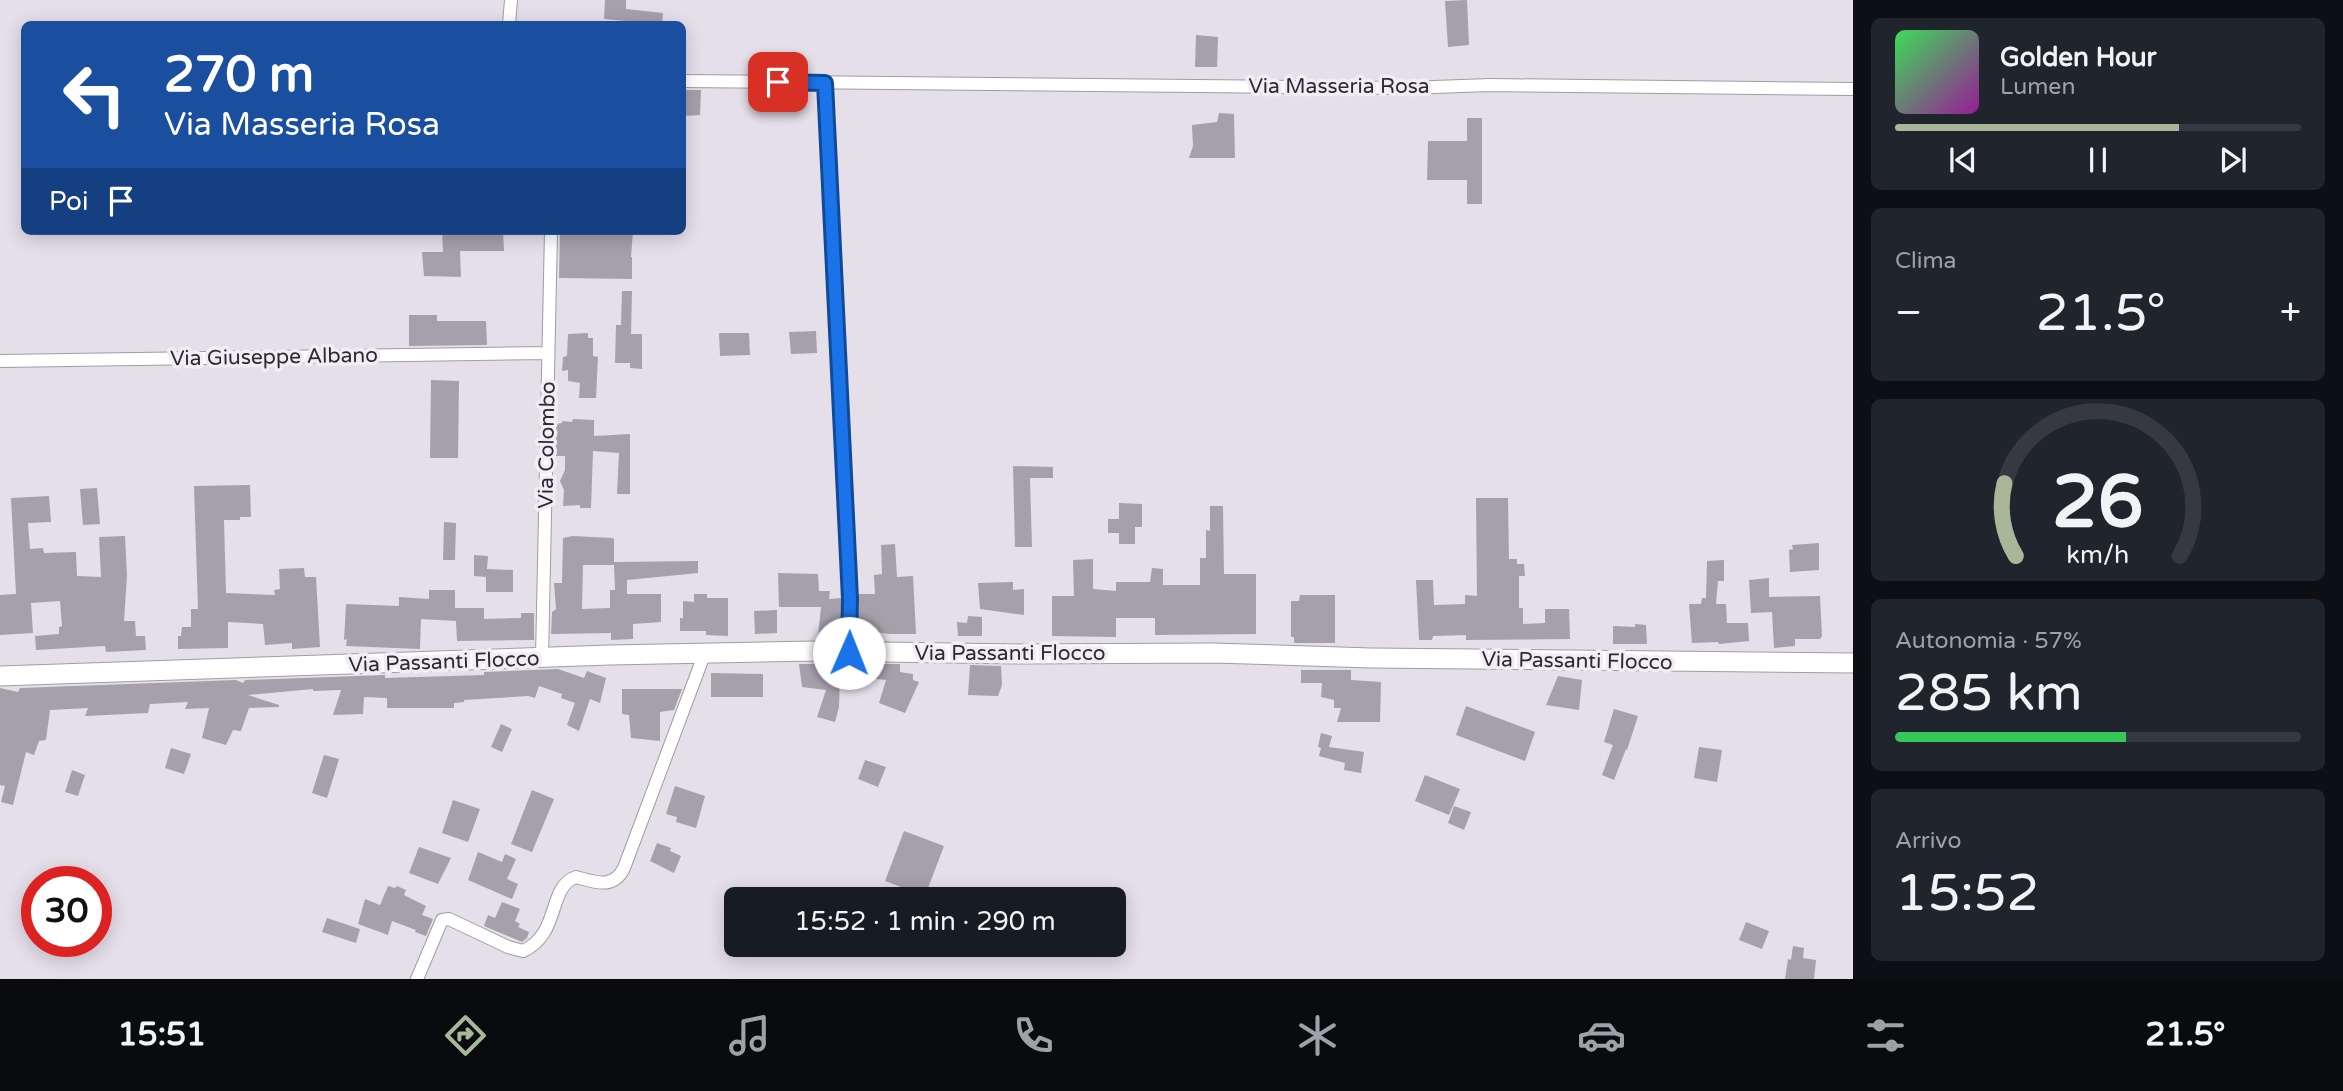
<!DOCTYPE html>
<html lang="it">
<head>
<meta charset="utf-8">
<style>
  :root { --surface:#171b24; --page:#20242c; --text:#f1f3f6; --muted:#9ea1a6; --line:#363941; --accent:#a7b798 }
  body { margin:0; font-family:"Varela Round",sans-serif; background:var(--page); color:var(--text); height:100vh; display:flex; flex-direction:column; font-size:26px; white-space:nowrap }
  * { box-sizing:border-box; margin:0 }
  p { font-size:23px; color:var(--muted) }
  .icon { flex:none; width:38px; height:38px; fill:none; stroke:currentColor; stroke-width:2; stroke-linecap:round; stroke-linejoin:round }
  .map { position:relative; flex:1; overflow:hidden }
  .side { display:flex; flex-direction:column; gap:18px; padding:18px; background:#0d0f14; width:490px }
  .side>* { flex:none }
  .hud { position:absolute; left:21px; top:21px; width:665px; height:214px; border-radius:10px; box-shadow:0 4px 18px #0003; background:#1a4fa0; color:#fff; overflow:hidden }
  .speed { position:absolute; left:21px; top:866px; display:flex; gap:14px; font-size:35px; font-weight:700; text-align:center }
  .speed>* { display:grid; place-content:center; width:91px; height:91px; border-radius:50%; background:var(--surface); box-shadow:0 4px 18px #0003; line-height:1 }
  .speed .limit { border:10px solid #d22; background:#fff; color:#111 }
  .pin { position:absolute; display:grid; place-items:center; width:60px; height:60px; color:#fff; margin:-30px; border-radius:14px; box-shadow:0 4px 10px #0006 }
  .me { position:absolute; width:77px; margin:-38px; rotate:1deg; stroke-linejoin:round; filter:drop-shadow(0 0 5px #0008) }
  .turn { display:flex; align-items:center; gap:24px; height:147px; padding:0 28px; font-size:32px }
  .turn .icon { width:91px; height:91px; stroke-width:2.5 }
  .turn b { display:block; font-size:49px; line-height:60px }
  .then { display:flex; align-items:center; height:66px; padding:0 28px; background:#0003; gap:14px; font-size:26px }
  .big { font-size:52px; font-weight:600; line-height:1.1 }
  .side .widget { flex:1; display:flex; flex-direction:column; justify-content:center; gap:10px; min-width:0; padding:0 24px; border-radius:10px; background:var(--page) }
  .side .dial { align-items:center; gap:0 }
  .dial svg { height:182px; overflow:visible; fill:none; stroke:var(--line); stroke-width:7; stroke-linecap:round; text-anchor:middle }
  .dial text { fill:var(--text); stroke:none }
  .song { display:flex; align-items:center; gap:21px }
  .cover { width:84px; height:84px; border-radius:10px; background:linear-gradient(135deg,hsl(130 70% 55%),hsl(300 70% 35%)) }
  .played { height:7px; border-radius:4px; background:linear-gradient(90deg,var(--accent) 70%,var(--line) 70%) }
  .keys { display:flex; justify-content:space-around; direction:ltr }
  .heat { display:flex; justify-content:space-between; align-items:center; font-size:38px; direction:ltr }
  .charge { height:10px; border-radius:5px; background:linear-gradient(90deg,#34c759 57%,var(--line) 0) }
  .trip { position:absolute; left:724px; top:887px; width:402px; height:70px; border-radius:10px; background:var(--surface); box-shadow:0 4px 18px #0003; font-weight:600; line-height:70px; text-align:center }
  .menu { display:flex; height:112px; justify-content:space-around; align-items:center; background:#090b0e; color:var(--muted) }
  .menu .icon { width:49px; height:49px }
  .menu .selected { color:var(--accent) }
  .menu b { font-size:32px; color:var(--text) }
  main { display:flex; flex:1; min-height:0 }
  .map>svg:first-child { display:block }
</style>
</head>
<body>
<main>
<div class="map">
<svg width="1853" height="979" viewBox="0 0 1853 979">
  <rect width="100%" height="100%" fill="#e5dfea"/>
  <path fill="#a6a0ab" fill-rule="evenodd" d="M605,0H626V9L663,13L662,24H638V22L604,19Z
    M1467,0L1469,45L1448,47L1445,1Z
    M1196,35L1218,37L1217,67H1195Z
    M682,90H701L700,115L682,116Z
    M1219,113L1234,114L1235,158H1189L1193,146L1192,125L1217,122Z
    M1467,118H1482V204H1467V180H1427L1428,141H1467Z
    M442,231H503L504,251H460L461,277L424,276L422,252H443Z
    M560,231H633L631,257H632V279L559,278Z
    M622,291H632L631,334H642V369L630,368V363H615L616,325H621Z
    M409,315H437V321H486L487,345L409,346Z
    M816,331L817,353L791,354L789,332Z
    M588,333V338H593V356L598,357L596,398H579L580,383L568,381V370L562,371L563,357L567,356L568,334Z
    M719,333H749L750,355L720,356Z
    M431,380L459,381L458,458H430Z
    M573,419L594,420V436L630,434V494H617L619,453L593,451L591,508H580V505L563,506L564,490L560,481L565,470V456H555L556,424L562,423V421L572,422Z
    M1013,466L1053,467V478H1030L1032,547H1015Z
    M250,485L251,517H240V520H224L226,593L275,595L274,590L280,589L279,569L304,568L305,577H316L320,647L292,649V643L265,645L263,624L228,622V648L178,649V636H181L182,627H191V609H198L194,486Z
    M97,488L100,524L83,525L80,489Z
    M49,496L51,522L28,523L30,549L43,548L44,553L76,552L77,576L101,577L99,537L125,536L127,576L124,621H135L136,636H145L146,650L106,652L105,646L36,650L35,636L59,634V627L62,626L60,601L31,603L33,633L0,635V595L16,594L11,498Z
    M1476,498H1508L1509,559H1517V564H1524L1525,576H1519V608H1523V624L1545,623V609H1569L1570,639L1466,640V635L1433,636L1432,640H1419L1416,580H1433L1434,605L1465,604V595L1477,596Z
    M1119,503L1142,504V527H1135V544H1119V533H1108V519H1119Z
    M1210,506H1223L1224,574H1256V634L1155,635V618H1116V637L1052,636V596H1074L1073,560L1093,559V589L1116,591V582H1150L1152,568L1163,569V585H1200V558H1206V530L1210,531Z
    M444,522L456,523L455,560H443Z
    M573,536L612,538L614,539V562L698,561V573L627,580V594H661V622L633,624V639L611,640V633L551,634L552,612L556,609L554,583H562L563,538ZM583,565H614L615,590H610V608L582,609Z
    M1819,543V570L1790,572L1789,550L1793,549L1792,545Z
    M895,544L897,577L913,576L916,634H889L858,630L859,594H875L874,575L882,574L881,545Z
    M474,555L488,556L487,569L513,570V592H486V577L474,576Z
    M1724,560V581H1718L1716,604H1726L1727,623H1748L1749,641L1719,644L1718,642L1692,643L1689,604H1701L1702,598H1706L1707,561Z
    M778,573L818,574L819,591H830L829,599L841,598V636L818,637L821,607H779Z
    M1769,578V597L1820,596L1822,636L1820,639H1795V646L1774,648L1772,612L1751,613L1749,580Z
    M1013,582V590L1024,589V615L980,609L978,583Z
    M429,590H455V608H484V619L521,618V613H534V640L457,641L456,621L421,619L420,649L346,646L347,639L344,640L346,604L399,606V597L429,599Z
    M694,594H707V598H728V636L706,635V631H680V618H683V601L694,602Z
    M1300,595H1335V643H1294V637H1291V601H1299Z
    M777,610V633L755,634L754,611Z
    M968,616L982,617V636H958L957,622L967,623Z
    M1635,624L1646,625L1647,644H1613V626L1635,627Z
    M799,664H900V672L913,674V680L919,682L905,713L879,703L886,680L840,675L839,707L835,722L817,717L826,690L802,687Z
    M970,665L1001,666L1002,685L998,696L968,695Z
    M558,669L584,678L587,671L606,678L600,703L590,699L579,731L567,725L575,703L561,698L562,694L539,686L535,698L528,696L464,700V702L454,703V708H387V698L364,697L363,714L333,715L341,690L313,691V689L248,695L279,705V707L249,708L241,731L233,730L226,745L202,738L209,708L185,709L188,702L150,704L148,713L85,716L88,708L50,710L46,740L39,741L34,755L26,752L13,805L1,802L5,786L0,785V688L18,692L20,688L236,680L243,683L245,680L385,675V678L484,675V672Z
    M1301,670H1351V680L1381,682L1380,722H1337L1341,708H1334V700L1321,697L1322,683H1301Z
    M711,673L763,674V697H711Z
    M1558,676L1582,680L1579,710L1546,705Z
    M622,689H682L674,710L660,712V741L631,738L629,715L622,714Z
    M1466,706L1535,732L1525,761L1456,735Z
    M1614,709L1638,716L1627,750L1626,749L1614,780L1602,775L1613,745L1604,742Z
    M501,724L512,729L502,752L491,747Z
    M1321,733L1332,736L1329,747L1364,752L1361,773L1344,770L1345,763L1319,756L1321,748L1318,747Z
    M1699,747L1722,750L1717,782L1694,778Z
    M171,748L191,754L184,774L165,768Z
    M324,755L339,759L327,798L312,793Z
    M865,760L886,767L878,787L858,779Z
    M72,770L85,775L78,796L65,792Z
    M1425,775L1460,789L1449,815L1415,801Z
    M675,786L705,796L696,828L676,822L677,817L666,814Z
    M532,790L554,799L532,852L511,844Z
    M453,800L480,809L468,842L442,833Z
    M1454,806L1471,812L1464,830L1448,823Z
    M904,831L944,846L925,896L885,881Z
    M657,843L671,848L670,851L681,856L674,873L650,861Z
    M419,847L451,858L438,884L409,873Z
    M478,852L502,862L505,854L516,859L507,879L518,884L512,899L468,880Z
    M388,886L395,888L397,886L406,890L404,895L426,906L422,915L433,919L426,936L415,932L416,930L392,921L388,935L358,924L365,899L380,905Z
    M502,902L520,909L515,921L520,924L518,927L529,932L527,938L522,942L484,926L488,915L495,918Z
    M327,918L360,929L356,943L322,932Z
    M1746,922L1769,931L1762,949L1739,940Z
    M1793,946L1804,948L1803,958L1816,960L1814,979H1785L1788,959L1791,960Z"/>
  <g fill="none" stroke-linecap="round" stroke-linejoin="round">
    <g stroke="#a19ba5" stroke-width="14">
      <path id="minor" d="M509,24L511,0
        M682,81L1406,88L1490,85L1853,89
        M825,83L850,599L849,653
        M0,361L548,353
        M542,658L551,231
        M417,979L442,920L449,919L508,947L523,951C561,934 547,887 576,877C595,882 613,890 624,868L704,655"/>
    </g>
    <g stroke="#a19ba5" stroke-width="21">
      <path id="secondary" d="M0,676L610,655L814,651L1023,654L1213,653L1371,658L1853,663"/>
    </g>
    <use href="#minor" stroke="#fff" stroke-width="12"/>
    <use href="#secondary" stroke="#fff" stroke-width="19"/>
  </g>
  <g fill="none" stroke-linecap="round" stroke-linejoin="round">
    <g stroke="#114b97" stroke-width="18">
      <path id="route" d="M778,82L825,83L850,599L849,653"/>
    </g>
    <use href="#route" stroke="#1a73e8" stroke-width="12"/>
  </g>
  <g text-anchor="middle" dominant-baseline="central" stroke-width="7" stroke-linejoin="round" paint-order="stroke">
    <g font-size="21" fill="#2d2b2f" stroke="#f3ecf8">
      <text x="1339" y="86">Via Masseria Rosa</text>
      <text transform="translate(274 357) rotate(-1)">Via Giuseppe Albano</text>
      <text transform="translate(547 445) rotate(-89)">Via Colombo</text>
      <text x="1010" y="653">Via Passanti Flocco</text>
      <text transform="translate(1577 661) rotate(1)">Via Passanti Flocco</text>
      <text transform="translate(444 662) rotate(-2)">Via Passanti Flocco</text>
    </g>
  </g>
</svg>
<div class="speed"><div class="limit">30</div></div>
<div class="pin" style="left:778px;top:82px;background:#d93025"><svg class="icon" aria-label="arrive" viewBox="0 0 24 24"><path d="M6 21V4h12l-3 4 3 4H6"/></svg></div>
<svg class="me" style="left:849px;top:653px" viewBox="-20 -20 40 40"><circle r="19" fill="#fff"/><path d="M0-13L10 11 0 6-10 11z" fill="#1a73e8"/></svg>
<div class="trip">15:52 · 1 min · 290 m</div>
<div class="hud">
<div class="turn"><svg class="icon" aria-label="left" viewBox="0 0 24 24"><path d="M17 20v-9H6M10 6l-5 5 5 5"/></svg><div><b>270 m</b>Via Masseria Rosa</div></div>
<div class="then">Poi<svg class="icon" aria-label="arrive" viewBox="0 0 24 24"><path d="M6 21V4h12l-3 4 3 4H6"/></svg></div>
</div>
</div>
<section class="side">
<div class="widget">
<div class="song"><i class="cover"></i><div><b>Golden Hour</b><p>Lumen</p></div></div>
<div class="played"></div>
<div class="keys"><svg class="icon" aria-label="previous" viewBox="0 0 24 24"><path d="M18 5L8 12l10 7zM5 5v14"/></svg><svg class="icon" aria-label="pause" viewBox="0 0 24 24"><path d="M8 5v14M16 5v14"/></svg><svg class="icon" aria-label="next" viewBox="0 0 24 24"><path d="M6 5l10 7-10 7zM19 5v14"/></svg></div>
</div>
<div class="widget"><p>Clima</p>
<div class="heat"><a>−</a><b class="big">21.5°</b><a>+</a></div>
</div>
<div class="widget dial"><svg viewBox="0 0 100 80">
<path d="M14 69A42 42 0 1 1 86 69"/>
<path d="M14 69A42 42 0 0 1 9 37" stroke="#a7b798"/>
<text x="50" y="56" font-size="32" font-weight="700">26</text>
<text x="50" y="72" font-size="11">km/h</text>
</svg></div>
<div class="widget"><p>Autonomia · 57%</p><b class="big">285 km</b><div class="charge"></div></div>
<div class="widget"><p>Arrivo</p><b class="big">15:52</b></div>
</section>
</main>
<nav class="menu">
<b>15:51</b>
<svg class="icon selected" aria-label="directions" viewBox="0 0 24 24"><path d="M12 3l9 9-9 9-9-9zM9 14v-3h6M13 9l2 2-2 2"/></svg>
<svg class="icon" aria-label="music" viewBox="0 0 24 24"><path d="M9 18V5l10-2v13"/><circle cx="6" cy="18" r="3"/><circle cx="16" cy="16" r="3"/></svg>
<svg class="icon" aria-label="phone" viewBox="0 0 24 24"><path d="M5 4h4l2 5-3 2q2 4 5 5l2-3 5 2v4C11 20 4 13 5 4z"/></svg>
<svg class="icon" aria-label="climate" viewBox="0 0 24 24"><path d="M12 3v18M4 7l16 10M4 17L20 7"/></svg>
<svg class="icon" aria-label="car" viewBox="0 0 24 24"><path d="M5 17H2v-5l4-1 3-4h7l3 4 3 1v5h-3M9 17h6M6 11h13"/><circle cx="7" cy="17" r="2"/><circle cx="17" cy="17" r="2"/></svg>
<svg class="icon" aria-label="filters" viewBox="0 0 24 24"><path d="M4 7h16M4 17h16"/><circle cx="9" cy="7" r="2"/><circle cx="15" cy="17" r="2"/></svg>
<b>21.5°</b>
</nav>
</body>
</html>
